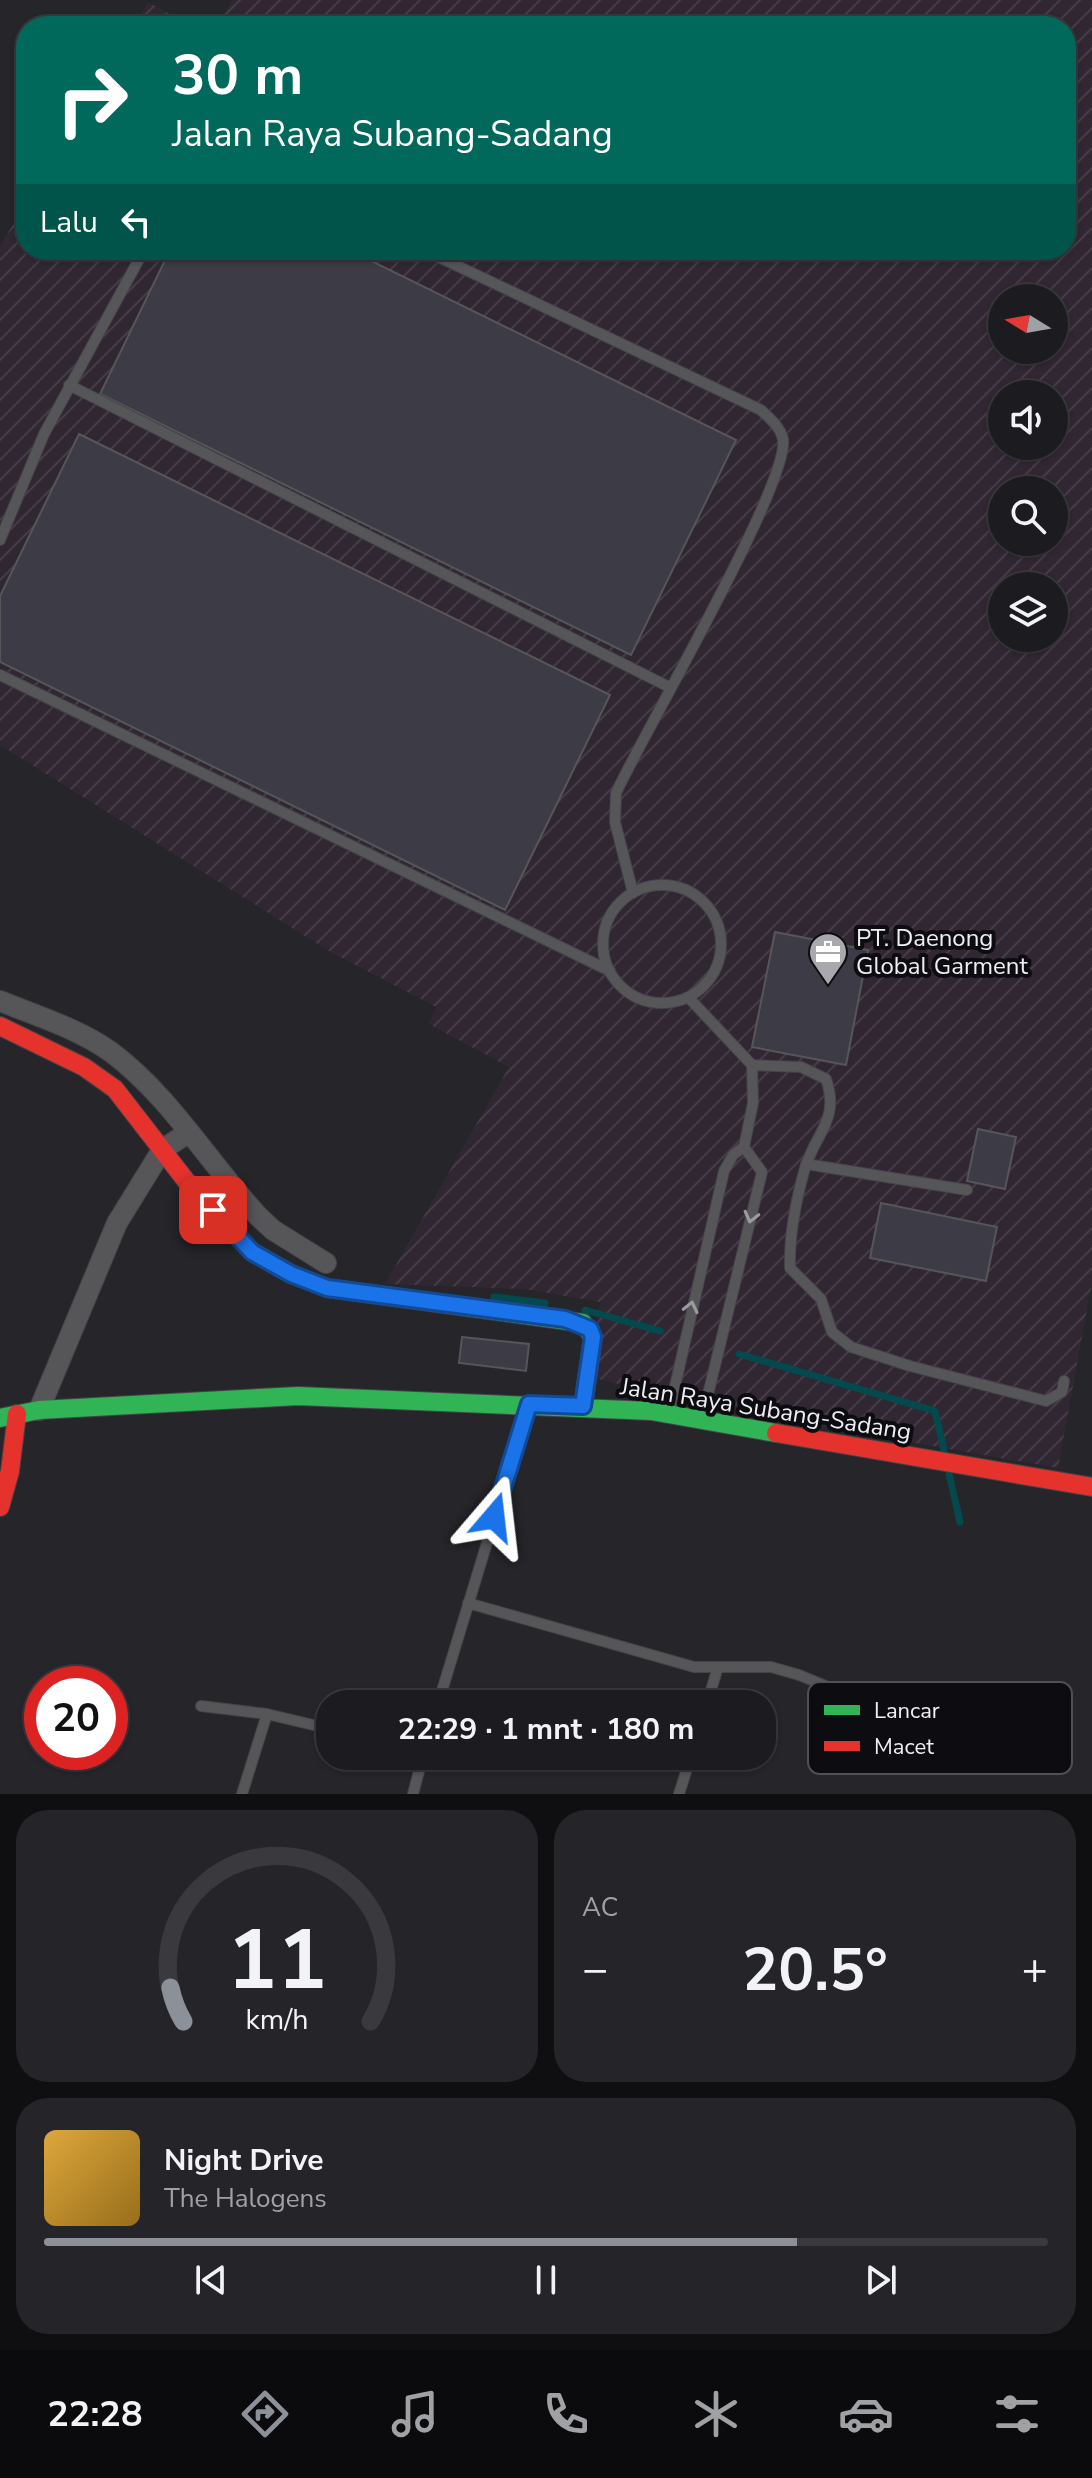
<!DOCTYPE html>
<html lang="id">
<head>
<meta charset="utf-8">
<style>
  :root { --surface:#1c1c20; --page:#252529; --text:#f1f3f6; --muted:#a0a1a5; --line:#3a3a3e; --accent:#8c9099 }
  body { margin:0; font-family:"Nunito Sans",sans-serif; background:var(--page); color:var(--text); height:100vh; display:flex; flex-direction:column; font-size:30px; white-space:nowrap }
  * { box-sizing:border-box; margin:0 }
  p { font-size:26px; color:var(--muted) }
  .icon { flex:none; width:44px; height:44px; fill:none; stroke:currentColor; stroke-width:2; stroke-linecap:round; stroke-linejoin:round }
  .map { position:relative; height:1794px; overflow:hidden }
  .drawer { display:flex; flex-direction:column; gap:16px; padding:16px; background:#0f0f12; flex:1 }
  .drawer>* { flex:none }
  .guide { position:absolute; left:16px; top:16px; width:1060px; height:244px; border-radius:32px; box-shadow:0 2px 6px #0004,0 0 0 2px var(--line); background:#00695c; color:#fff; overflow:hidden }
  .needle { width:52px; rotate:281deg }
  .fabs { position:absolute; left:988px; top:284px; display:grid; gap:16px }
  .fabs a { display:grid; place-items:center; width:80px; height:80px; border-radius:50%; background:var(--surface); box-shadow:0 2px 6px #0004,0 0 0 2px var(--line); font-size:40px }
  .speed { position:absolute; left:24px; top:1666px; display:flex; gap:16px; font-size:40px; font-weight:700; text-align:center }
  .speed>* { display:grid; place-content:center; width:104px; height:104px; border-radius:50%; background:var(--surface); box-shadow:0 2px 6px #0004,0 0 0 2px var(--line); line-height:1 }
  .speed .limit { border:12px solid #d22; background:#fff; color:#111 }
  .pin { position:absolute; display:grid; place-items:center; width:68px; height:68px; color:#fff; margin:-34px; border-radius:16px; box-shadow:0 4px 12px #0006 }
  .me { position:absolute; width:88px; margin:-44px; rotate:17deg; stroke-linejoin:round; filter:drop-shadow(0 0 6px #0008) }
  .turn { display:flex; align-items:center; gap:28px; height:168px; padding:0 24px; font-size:36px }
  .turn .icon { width:104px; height:104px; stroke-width:2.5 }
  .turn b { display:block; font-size:56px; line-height:68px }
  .then { display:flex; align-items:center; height:76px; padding:0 24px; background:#0003; gap:16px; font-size:30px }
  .big { font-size:60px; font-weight:700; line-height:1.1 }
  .drawer .tile { flex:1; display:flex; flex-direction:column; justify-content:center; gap:12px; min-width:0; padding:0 28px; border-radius:32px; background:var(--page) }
  .drawer .dial { align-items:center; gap:0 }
  .dial svg { height:208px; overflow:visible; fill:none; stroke:var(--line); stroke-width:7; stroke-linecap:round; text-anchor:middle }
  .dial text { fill:var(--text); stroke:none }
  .song { display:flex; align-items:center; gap:24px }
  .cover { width:96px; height:96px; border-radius:12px; background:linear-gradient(135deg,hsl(40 70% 55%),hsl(40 70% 35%)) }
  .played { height:8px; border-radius:4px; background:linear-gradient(90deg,var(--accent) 75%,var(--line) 75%) }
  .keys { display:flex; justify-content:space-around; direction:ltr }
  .heat { display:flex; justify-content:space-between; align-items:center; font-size:44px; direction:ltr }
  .drawer .tiles { flex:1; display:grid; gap:16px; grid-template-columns:1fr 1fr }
  .tile:last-child { grid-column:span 2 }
  .trip { position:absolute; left:316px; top:1690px; width:460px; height:80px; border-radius:32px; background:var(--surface); box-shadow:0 2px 6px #0004,0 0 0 2px var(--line); font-weight:700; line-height:80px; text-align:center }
  .tab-bar { display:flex; height:128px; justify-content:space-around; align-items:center; background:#0b0b0d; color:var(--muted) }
  .tab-bar .icon { width:56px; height:56px }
  .tab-bar .selected { color:var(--accent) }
  .tab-bar b { font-size:36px; color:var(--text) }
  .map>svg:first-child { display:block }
</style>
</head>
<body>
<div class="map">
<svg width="1092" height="1794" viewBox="0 0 1092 1794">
  <defs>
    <pattern id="industrial-furrows" width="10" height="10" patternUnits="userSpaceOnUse" patternTransform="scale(2)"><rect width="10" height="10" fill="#312733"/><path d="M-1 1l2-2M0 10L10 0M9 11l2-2" fill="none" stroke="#453c47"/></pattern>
  </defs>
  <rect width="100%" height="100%" fill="#25252a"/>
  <path fill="url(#industrial-furrows)" fill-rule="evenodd" d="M232,0H1092V1282L1058,1468L721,1409L590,1377L600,1302L525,1289L385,1284L509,1067L429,1024L436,1007L329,951L0,745V246L26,203V250H1066V26H217ZM1002,298H1054V350H1002ZM1002,394H1054V446H1002ZM1002,490H1054V542H1002ZM1002,586H1054V638H1002Z
    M148,2L191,26H134Z"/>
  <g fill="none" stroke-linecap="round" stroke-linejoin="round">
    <path stroke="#03494d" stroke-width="7" d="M494,1297L545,1303
      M585,1310L660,1331
      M739,1354L935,1411L944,1450
      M949,1474L960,1522"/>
  </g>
  <path fill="#3d3c46" stroke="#56565a" stroke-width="2" d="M170,250H349L736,440L631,655L100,394Z
    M79,434L610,695L505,910L0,662V596Z
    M775,932L868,950L846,1065L752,1047Z
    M978,1129L1016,1137L1005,1189L967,1181Z
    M881,1203L997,1227L986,1281L870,1258Z
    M462,1337L529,1344L526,1371L459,1363Z"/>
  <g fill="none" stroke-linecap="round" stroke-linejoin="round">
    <g stroke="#444448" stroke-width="12">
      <path id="lane" d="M424,250L761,410C769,418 780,426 783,439C790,483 643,734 616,793L615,822L633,893
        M69,385L669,687
        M0,540L44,434L144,250
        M0,675L610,971
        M603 944a59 59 0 1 1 118 0a59 59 0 1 1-118 0Z
        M752,1065L801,1067L826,1079C840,1120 816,1132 805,1168C796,1200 789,1234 790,1268L821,1299L832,1332L851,1347L910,1366L1046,1401L1062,1392L1064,1381
        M806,1164L967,1190
        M670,1408L724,1171L733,1155L744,1147L753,1103L752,1065L688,997
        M703,1415L762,1172L744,1147
        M468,1603L694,1667H771L799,1675L986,1752
        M438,1704L527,1411
        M707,1704L717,1670
        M201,1706L267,1714
        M242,1794L267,1714L330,1729
        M413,1794L423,1756
        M679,1794L691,1756"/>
    </g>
    <g stroke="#444448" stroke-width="22">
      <path id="street" d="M0,1001C37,1016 79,1029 111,1052C170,1096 209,1163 258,1216L273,1230L326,1263
        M39,1410L117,1223L162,1150L189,1132"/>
    </g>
    <g stroke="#444448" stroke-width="20">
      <path id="fast" d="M187,1182L252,1252L291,1274L327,1288L583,1323L593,1337L583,1406
        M0,1418L39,1410L298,1396L651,1411L776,1433"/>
    </g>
    <g stroke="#444448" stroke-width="20">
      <path id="jam" d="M0,1026L84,1067L115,1089L187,1182
        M776,1433L1092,1487
        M0,1507L10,1471L17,1414"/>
    </g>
    <use href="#lane" stroke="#565659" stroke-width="10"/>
    <use href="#street" stroke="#565659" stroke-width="20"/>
    <use href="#fast" stroke="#30b455" stroke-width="18"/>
    <use href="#jam" stroke="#e5322d" stroke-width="18"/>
  </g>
  <defs><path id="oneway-chevron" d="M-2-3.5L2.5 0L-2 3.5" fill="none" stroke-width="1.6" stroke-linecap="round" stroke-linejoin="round" transform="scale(2)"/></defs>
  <g stroke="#9a9a9f">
    <use href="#oneway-chevron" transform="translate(751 1217) rotate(104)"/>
    <use href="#oneway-chevron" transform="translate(691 1307) rotate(-77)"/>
  </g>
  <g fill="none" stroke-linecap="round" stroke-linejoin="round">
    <g stroke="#114b97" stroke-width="20">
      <path id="route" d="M213,1210L252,1252L291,1274L327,1288L565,1319L590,1329L593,1337L583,1406L529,1404L494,1517"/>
    </g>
    <use href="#route" stroke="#1a73e8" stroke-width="14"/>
  </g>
  <defs>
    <g id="office-pin" transform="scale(2)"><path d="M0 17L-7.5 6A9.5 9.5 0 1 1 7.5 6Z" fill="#a8a8ad" stroke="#0d0d11"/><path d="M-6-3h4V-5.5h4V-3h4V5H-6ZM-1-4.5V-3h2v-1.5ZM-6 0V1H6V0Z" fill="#fff"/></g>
  </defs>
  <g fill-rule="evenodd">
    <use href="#office-pin" x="828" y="952"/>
  </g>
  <g text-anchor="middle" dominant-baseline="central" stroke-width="8" stroke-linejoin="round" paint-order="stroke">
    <g font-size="24" fill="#eeeef4" stroke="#0d0d11" text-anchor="start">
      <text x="856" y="938">PT. Daenong<tspan x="856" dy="28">Global Garment</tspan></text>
    </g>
    <g font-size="24" fill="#eeeef4" stroke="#0d0d11">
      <text transform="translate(766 1409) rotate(9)">Jalan Raya Subang-Sadang</text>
    </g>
  </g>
  <rect x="808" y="1682" width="264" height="92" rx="12" fill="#0d0d11" stroke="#505055" stroke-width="2"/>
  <rect x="824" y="1705" width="36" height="10" fill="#30b455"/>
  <rect x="824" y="1741" width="36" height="10" fill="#e5322d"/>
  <g font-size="22" fill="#eeeef4">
    <text x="874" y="1718">Lancar</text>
    <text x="874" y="1754">Macet</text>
  </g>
</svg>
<div class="fabs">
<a><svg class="needle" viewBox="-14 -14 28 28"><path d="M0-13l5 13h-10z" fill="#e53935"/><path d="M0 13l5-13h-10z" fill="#a0a1a5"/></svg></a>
<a><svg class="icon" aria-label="sound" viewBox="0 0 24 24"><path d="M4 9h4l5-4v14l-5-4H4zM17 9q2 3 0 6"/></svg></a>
<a><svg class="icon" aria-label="search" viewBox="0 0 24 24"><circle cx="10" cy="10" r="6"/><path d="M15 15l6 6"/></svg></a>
<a><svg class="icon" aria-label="layers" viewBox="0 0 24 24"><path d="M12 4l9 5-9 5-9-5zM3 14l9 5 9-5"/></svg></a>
</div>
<div class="speed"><div class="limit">20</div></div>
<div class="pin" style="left:213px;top:1210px;background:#d93025"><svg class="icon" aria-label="arrive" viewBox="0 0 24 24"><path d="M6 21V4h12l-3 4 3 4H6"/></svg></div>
<svg class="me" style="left:494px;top:1517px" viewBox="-20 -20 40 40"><path d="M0-17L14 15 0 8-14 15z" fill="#1a73e8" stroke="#fff" stroke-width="4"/></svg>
<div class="trip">22:29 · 1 mnt · 180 m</div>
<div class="guide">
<div class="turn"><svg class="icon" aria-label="right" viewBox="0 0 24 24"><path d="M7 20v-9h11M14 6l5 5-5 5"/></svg><div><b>30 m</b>Jalan Raya Subang-Sadang</div></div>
<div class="then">Lalu<svg class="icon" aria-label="left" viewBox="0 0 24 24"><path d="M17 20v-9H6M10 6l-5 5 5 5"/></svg></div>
</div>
</div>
<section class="drawer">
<div class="tiles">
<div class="tile dial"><svg viewBox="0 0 100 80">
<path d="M14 69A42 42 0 1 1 86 69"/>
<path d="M14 69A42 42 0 0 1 9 56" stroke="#8c9099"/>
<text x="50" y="56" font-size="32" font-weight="700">11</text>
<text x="50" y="72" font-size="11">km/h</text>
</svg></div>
<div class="tile"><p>AC</p>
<div class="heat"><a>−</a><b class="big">20.5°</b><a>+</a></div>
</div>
<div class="tile">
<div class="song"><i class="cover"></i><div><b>Night Drive</b><p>The Halogens</p></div></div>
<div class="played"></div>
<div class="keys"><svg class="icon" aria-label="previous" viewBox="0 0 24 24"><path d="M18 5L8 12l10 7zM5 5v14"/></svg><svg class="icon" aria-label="pause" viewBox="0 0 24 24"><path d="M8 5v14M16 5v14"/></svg><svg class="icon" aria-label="next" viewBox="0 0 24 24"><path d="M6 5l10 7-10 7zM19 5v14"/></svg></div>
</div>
</div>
</section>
<nav class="tab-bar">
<b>22:28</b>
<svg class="icon selected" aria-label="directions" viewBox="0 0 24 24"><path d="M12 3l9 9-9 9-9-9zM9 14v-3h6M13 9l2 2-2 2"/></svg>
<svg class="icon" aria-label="music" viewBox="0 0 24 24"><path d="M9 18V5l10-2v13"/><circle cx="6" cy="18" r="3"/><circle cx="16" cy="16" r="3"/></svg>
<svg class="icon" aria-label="phone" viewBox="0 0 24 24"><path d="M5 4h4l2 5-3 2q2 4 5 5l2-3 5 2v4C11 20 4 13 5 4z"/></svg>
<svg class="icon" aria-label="climate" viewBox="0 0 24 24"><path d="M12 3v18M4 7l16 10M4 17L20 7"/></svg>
<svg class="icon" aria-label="car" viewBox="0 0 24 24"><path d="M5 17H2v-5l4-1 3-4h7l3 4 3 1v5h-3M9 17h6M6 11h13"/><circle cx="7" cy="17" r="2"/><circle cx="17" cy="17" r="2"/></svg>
<svg class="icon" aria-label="filters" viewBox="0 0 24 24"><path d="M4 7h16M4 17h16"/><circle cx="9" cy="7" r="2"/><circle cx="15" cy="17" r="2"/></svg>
</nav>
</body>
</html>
